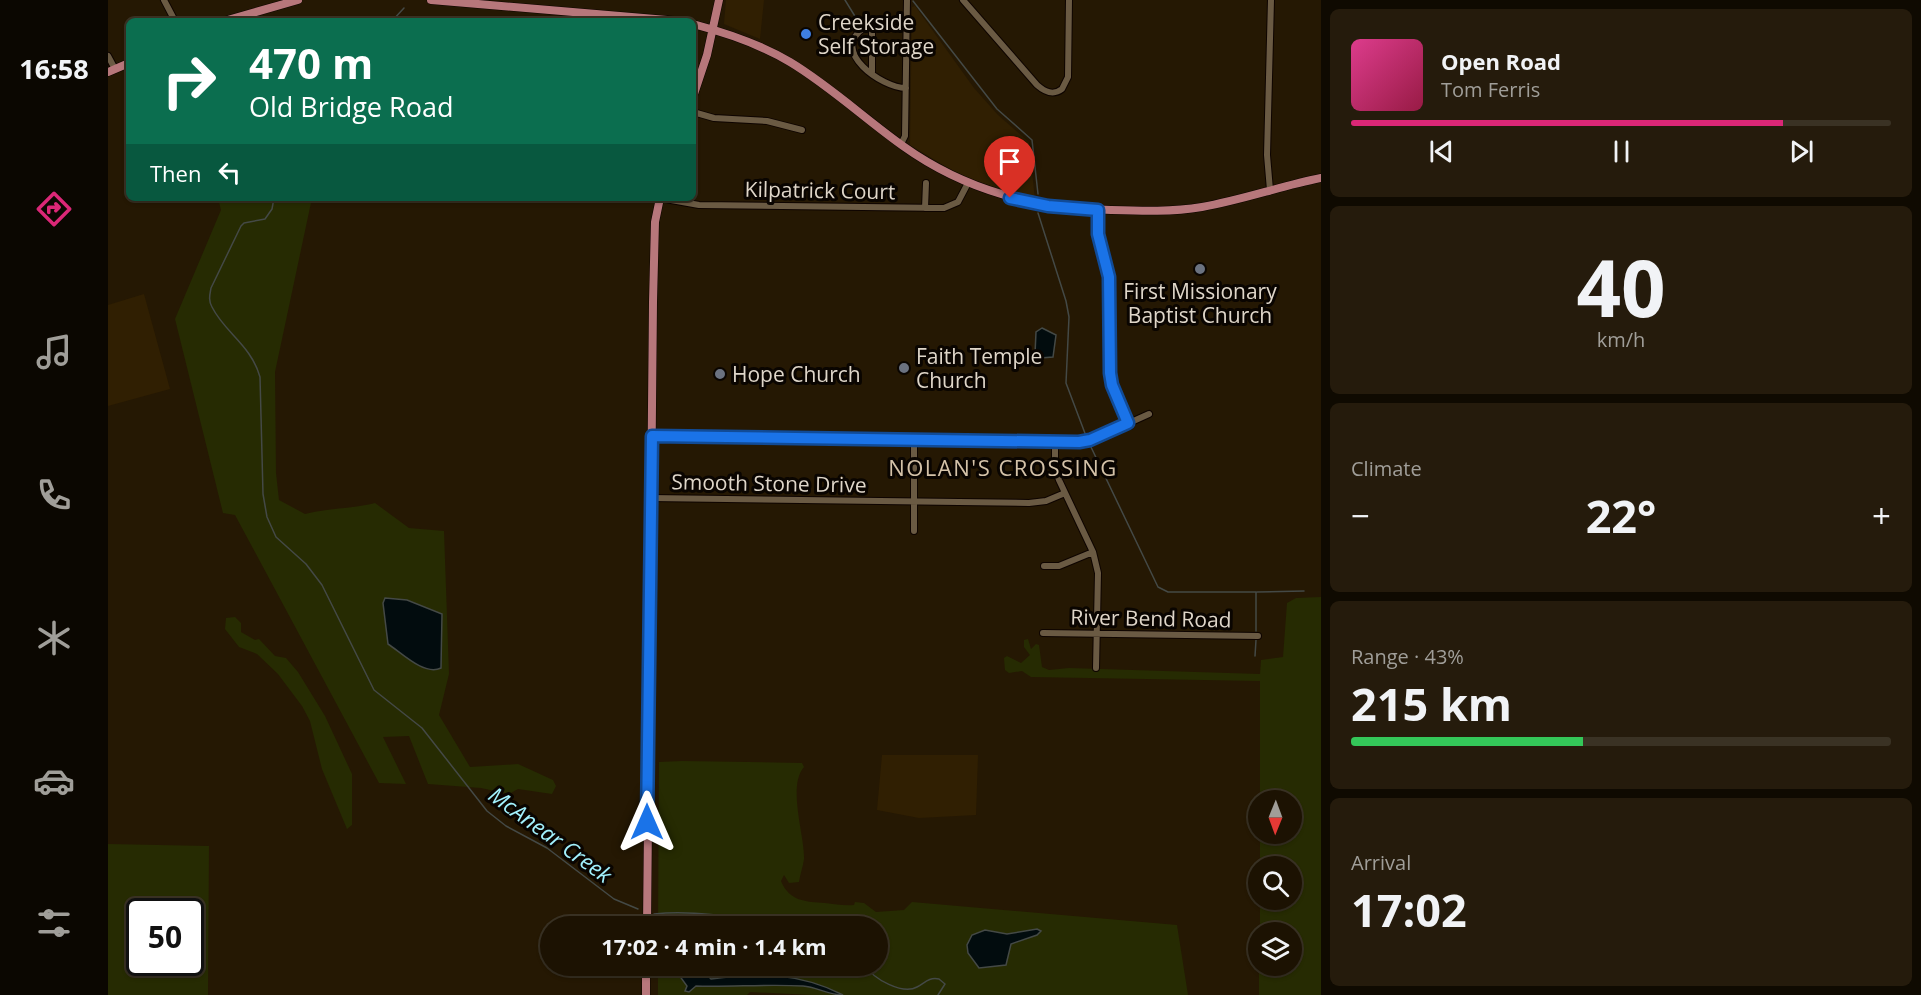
<!DOCTYPE html>
<html lang="en">
<head>
<meta charset="utf-8">
<style>
  :root { --surface:#1c1202; --page:#251b0c; --text:#f1f3f6; --muted:#a09e99; --line:#3a3224; --accent:#db2777 }
  body { margin:0; font-family:"Open Sans",sans-serif; background:var(--page); color:var(--text); height:100vh; display:flex; flex-direction:column; font-size:22px; white-space:nowrap }
  * { box-sizing:border-box; margin:0 }
  p { font-size:20px; color:var(--muted) }
  .icon { flex:none; width:33px; height:33px; fill:none; stroke:currentColor; stroke-width:2; stroke-linecap:round; stroke-linejoin:round }
  .map { position:relative; flex:1; overflow:hidden }
  .sheet { display:flex; flex-direction:column; gap:9px; padding:9px; background:#0f0a01; width:600px }
  .sheet>* { flex:none }
  .guide { position:absolute; left:18px; top:18px; width:570px; height:183px; border-radius:9px; box-shadow:0 2px 4px #0004,0 0 0 2px var(--line); background:#0b6e4f; color:#fff; overflow:hidden }
  .needle { width:39px; rotate:181deg }
  .buttons { position:absolute; left:1140px; top:790px; display:grid; gap:12px }
  .buttons a { display:grid; place-items:center; width:54px; height:54px; border-radius:50%; background:var(--surface); box-shadow:0 2px 4px #0004,0 0 0 2px var(--line); font-size:30px }
  .speed { position:absolute; left:18px; top:898px; display:flex; gap:12px; font-size:30px; font-weight:700; text-align:center }
  .speed>* { display:grid; place-content:center; width:78px; height:78px; border-radius:50%; background:var(--surface); box-shadow:0 2px 4px #0004,0 0 0 2px var(--line); line-height:1 }
  .speed .limit { border:3px solid #111; border-radius:9px; background:#fff; color:#111 }
  .pin { position:absolute; display:grid; place-items:center; width:51px; height:51px; color:#fff; margin:-62px -26px; border-radius:50% 50% 50% 0; rotate:-45deg; box-shadow:0 0 6px #0007 }
  .pin .icon { rotate:45deg }
  .me { position:absolute; width:66px; margin:-33px; rotate:0deg; stroke-linejoin:round; filter:drop-shadow(0 0 4px #0008) }
  .turn { display:flex; align-items:center; gap:21px; height:126px; padding:0 24px; font-size:27px }
  .turn .icon { width:78px; height:78px; stroke-width:2.5 }
  .turn b { display:block; font-size:42px; line-height:51px }
  .then { display:flex; align-items:center; height:57px; padding:0 24px; background:#0003; gap:12px; font-size:22px }
  .big { font-size:45px; font-weight:700; line-height:1.1 }
  .sheet .widget { flex:1; display:flex; flex-direction:column; justify-content:center; gap:9px; min-width:0; padding:0 21px; border-radius:9px; background:var(--page) }
  .sheet .dial { align-items:center; gap:0 }
  .dial b { font-size:78px; line-height:1 }
  .song { display:flex; align-items:center; gap:18px }
  .cover { width:72px; height:72px; border-radius:9px; background:linear-gradient(135deg,hsl(330 70% 55%),hsl(340 70% 35%)) }
  .played { height:6px; border-radius:3px; background:linear-gradient(90deg,var(--accent) 80%,var(--line) 80%) }
  .keys { display:flex; justify-content:space-around; direction:ltr }
  .heat { display:flex; justify-content:space-between; align-items:center; font-size:33px; direction:ltr }
  .charge { height:9px; border-radius:4px; background:linear-gradient(90deg,#34c759 43%,var(--line) 0) }
  .trip { position:absolute; left:432px; top:916px; width:348px; height:60px; border-radius:30px; background:var(--surface); box-shadow:0 2px 4px #0004,0 0 0 2px var(--line); font-weight:700; line-height:60px; text-align:center }
  main { display:flex; flex:1; min-height:0 }
  .tabs { display:flex; flex-direction:column; width:108px; justify-content:space-around; align-items:center; background:#0b0701; color:var(--muted) }
  .tabs .icon { width:42px; height:42px }
  .tabs .current { color:var(--accent) }
  .tabs b { font-size:27px; color:var(--text) }
  .map>svg:first-child { display:block }
</style>
</head>
<body>
<main>
<nav class="tabs">
<b>16:58</b>
<svg class="icon current" aria-label="directions" viewBox="0 0 24 24"><path d="M12 3l9 9-9 9-9-9zM9 14v-3h6M13 9l2 2-2 2"/></svg>
<svg class="icon" aria-label="music" viewBox="0 0 24 24"><path d="M9 18V5l10-2v13"/><circle cx="6" cy="18" r="3"/><circle cx="16" cy="16" r="3"/></svg>
<svg class="icon" aria-label="phone" viewBox="0 0 24 24"><path d="M5 4h4l2 5-3 2q2 4 5 5l2-3 5 2v4C11 20 4 13 5 4z"/></svg>
<svg class="icon" aria-label="climate" viewBox="0 0 24 24"><path d="M12 3v18M4 7l16 10M4 17L20 7"/></svg>
<svg class="icon" aria-label="car" viewBox="0 0 24 24"><path d="M5 17H2v-5l4-1 3-4h7l3 4 3 1v5h-3M9 17h6M6 11h13"/><circle cx="7" cy="17" r="2"/><circle cx="17" cy="17" r="2"/></svg>
<svg class="icon" aria-label="filters" viewBox="0 0 24 24"><path d="M4 7h16M4 17h16"/><circle cx="9" cy="7" r="2"/><circle cx="15" cy="17" r="2"/></svg>
</nav>
<div class="map">
<svg width="1213" height="995" viewBox="0 0 1213 995">
  <rect width="100%" height="100%" fill="#251803"/>
  <path fill="#301f02" d="M618,0H656L652,39L616,24Z
    M807,6L866,88L890,115L921,142L927,200L892,191L852,175L802,145L804,7Z
    M36,294L62,389L0,406V305Z
    M774,755H870L868,815L811,818L769,810Z"/>
  <path fill="#262b02" fill-rule="evenodd" d="M211,17L358,19L210,21Z
    M110,198H204L167,372L168,473L171,500L197,514C221,508 243,509 267,503L301,528L336,531L341,674L331,715L362,767L410,764L445,780L448,786L444,794L410,789L401,794L373,788L320,784L301,736L275,737L298,784L271,783L127,515L115,513L67,319L113,210ZM277,598L299,600L334,614L333,668L317,669L280,644Z
    M1213,597V995H1151V966H1184V933H1152V900H1184V867H1152V834H1184V801H1152V681L923,677L914,671L901,673L897,670L896,658L899,656L913,663L922,655L916,647V640L920,639L923,649L928,644L931,645L934,667L941,670L961,668L1152,674L1153,660L1175,657L1179,603L1188,598Z
    M127,617L133,623V632L147,640L151,639L167,656L178,658L190,672L217,716L244,774V825L239,829L214,769L202,721L194,706L170,674L149,654L131,647L117,629L118,618Z
    M574,761L694,763L696,767C679,786 697,836 696,859C695,867 692,874 691,882L681,883L676,875L673,881C681,901 698,902 717,903C727,904 736,906 746,905L747,902L756,903L768,912L796,910L804,902L1069,925L1080,995H703L642,992L639,995H550V966H770V927H550L551,762Z
    M0,844L101,846L100,995H0ZM32,912H82V963H32Z"/>
  <path fill="#020c0e" stroke="#444946" stroke-width="1.5" d="M934,328L948,335L945,357L932,358L927,354L928,332Z
    M277,598L299,600L334,614L333,668C316,676 294,653 280,644L275,603Z
    M929,929L933,931L929,935L903,944L898,965L871,968L860,953L859,945L864,935L877,930L899,934Z
    M583,969L597,973L603,979C650,972 693,973 735,995C720,995 709,987 695,986C659,984 624,987 588,986L581,992L577,991L579,986L571,975Z"/>
  <g fill="none" stroke-linecap="round" stroke-linejoin="round">
    <path stroke="#444946" stroke-width="1.5" d="M737,0L753,26
      M805,1L889,109L924,140L930,194
      M284,21L296,8
      M166,198L164,209L157,219L136,223L133,226L103,288C102,294 100,300 104,307C117,333 143,345 152,377L155,494L159,517L168,537L198,564L214,585L266,690L314,728L379,811L398,826L439,848L506,899L530,909
      M930,213L958,301L961,317L958,383L978,436
      M982,445L1050,587L1060,592H1148V631
      M1149,592L1196,591
      M1147,656L1148,640
      M546,914C584,910 619,917 657,920C680,921 710,915 730,927
      M758,966C765,979 795,995 809,987C817,983 820,977 831,979L837,984L830,995"/>
    <g stroke="#0e0400" stroke-width="8">
      <path id="minor" d="M56,0L67,21
        M855,0L929,85C937,92 945,96 954,89L960,77L961,0
        M0,56L7,69
        M764,72V27
        M798,88C774,88 721,51 756,28H799
        M585,112L606,118L659,121L694,130
        M793,144L797,136L799,0
        M1162,190L1159,155L1163,0
        M552,198L591,205L836,208L850,202L860,183
        M817,208L818,183
        M990,210V234L1001,277L1002,373L1004,385L1022,426
        M544,436L971,442L990,437L1041,414
        M947,441V468L951,480L985,552L990,573L988,668
        M542,498L921,503L938,501L957,493
        M806,531V439
        M936,566H951L985,552
        M935,633L1150,636"/>
    </g>
    <g stroke="#0e0400" stroke-width="9">
      <path id="major" d="M323,0L571,21
        M116,21L190,0
        M585,24C619,33 652,44 682,62C722,86 757,119 795,146C858,191 926,208 1003,210C1034,211 1064,212 1094,207C1134,200 1173,186 1213,178
        M0,72L21,63
        M585,97L599,55L611,0
        M539,927L545,302L547,222L552,198
        M538,995V966"/>
    </g>
    <use href="#minor" stroke="#6a5a43" stroke-width="6"/>
    <use href="#major" stroke="#b7777b" stroke-width="8"/>
  </g>
  <g fill="none" stroke-linecap="round" stroke-linejoin="round">
    <g stroke="#114b97" stroke-width="15">
      <path id="route" d="M539,822L544,436L971,442L982,440L1020,423L1004,385L1002,373L1001,277L990,234V210L940,206L902,198"/>
    </g>
    <use href="#route" stroke="#1a73e8" stroke-width="10"/>
  </g>
  <circle fill="#3f7fe0" stroke="#0a0501" stroke-width="2" cx="698" cy="34" r="6"/>
  <g fill="#6b7280" stroke="#0a0501" stroke-width="2">
    <circle cx="1092" cy="269" r="6"/>
    <circle cx="796" cy="368" r="6"/>
    <circle cx="612" cy="374" r="6"/>
  </g>
  <g text-anchor="middle" dominant-baseline="central" stroke-width="6" stroke-linejoin="round" paint-order="stroke">
    <g font-size="21" fill="#dfd6c9" stroke="#0a0501" text-anchor="start">
      <text x="710" y="22">Creekside<tspan x="710" dy="24">Self Storage</tspan></text>
      <text x="1092" y="291" text-anchor="middle">First Missionary<tspan x="1092" dy="24">Baptist Church</tspan></text>
      <text x="808" y="356">Faith Temple<tspan x="808" dy="24">Church</tspan></text>
      <text x="624" y="374">Hope Church</text>
    </g>
    <g font-size="21" fill="#dfd6c9" stroke="#0a0501">
      <text transform="translate(712 190) rotate(1)">Kilpatrick Court</text>
      <text transform="translate(661 483) rotate(1)">Smooth Stone Drive</text>
      <text transform="translate(1043 618) rotate(1)">River Bend Road</text>
    </g>
    <g font-size="22" letter-spacing="1.5" fill="#d4c2a8" stroke="#0a0501">
      <text x="895" y="467">NOLAN'S CROSSING</text>
    </g>
    <g font-size="22" font-style="italic" fill="#a2f1fd" stroke="#0a0501">
      <text transform="translate(443 834) rotate(36)">McAnear Creek</text>
    </g>
  </g>
</svg>
<div class="buttons">
<a><svg class="needle" viewBox="-14 -14 28 28"><path d="M0-13l5 13h-10z" fill="#e53935"/><path d="M0 13l5-13h-10z" fill="#a09e99"/></svg></a>
<a><svg class="icon" aria-label="search" viewBox="0 0 24 24"><circle cx="10" cy="10" r="6"/><path d="M15 15l6 6"/></svg></a>
<a><svg class="icon" aria-label="layers" viewBox="0 0 24 24"><path d="M12 4l9 5-9 5-9-5zM3 14l9 5 9-5"/></svg></a>
</div>
<div class="speed"><div class="limit">50</div></div>
<div class="pin" style="left:902px;top:198px;background:#d93025"><svg class="icon" aria-label="arrive" viewBox="0 0 24 24"><path d="M6 21V4h12l-3 4 3 4H6"/></svg></div>
<svg class="me" style="left:539px;top:822px" viewBox="-20 -20 40 40"><path d="M0-17L14 15 0 8-14 15z" fill="#1a73e8" stroke="#fff" stroke-width="4"/></svg>
<div class="trip">17:02 · 4 min · 1.4 km</div>
<div class="guide">
<div class="turn"><svg class="icon" aria-label="right" viewBox="0 0 24 24"><path d="M7 20v-9h11M14 6l5 5-5 5"/></svg><div><b>470 m</b>Old Bridge Road</div></div>
<div class="then">Then<svg class="icon" aria-label="left" viewBox="0 0 24 24"><path d="M17 20v-9H6M10 6l-5 5 5 5"/></svg></div>
</div>
</div>
<section class="sheet">
<div class="widget">
<div class="song"><i class="cover"></i><div><b>Open Road</b><p>Tom Ferris</p></div></div>
<div class="played"></div>
<div class="keys"><svg class="icon" aria-label="previous" viewBox="0 0 24 24"><path d="M18 5L8 12l10 7zM5 5v14"/></svg><svg class="icon" aria-label="pause" viewBox="0 0 24 24"><path d="M8 5v14M16 5v14"/></svg><svg class="icon" aria-label="next" viewBox="0 0 24 24"><path d="M6 5l10 7-10 7zM19 5v14"/></svg></div>
</div>
<div class="widget dial"><b>40</b><p>km/h</p></div>
<div class="widget"><p>Climate</p>
<div class="heat"><a>−</a><b class="big">22°</b><a>+</a></div>
</div>
<div class="widget"><p>Range · 43%</p><b class="big">215 km</b><div class="charge"></div></div>
<div class="widget"><p>Arrival</p><b class="big">17:02</b></div>
</section>
</main>
</body>
</html>
